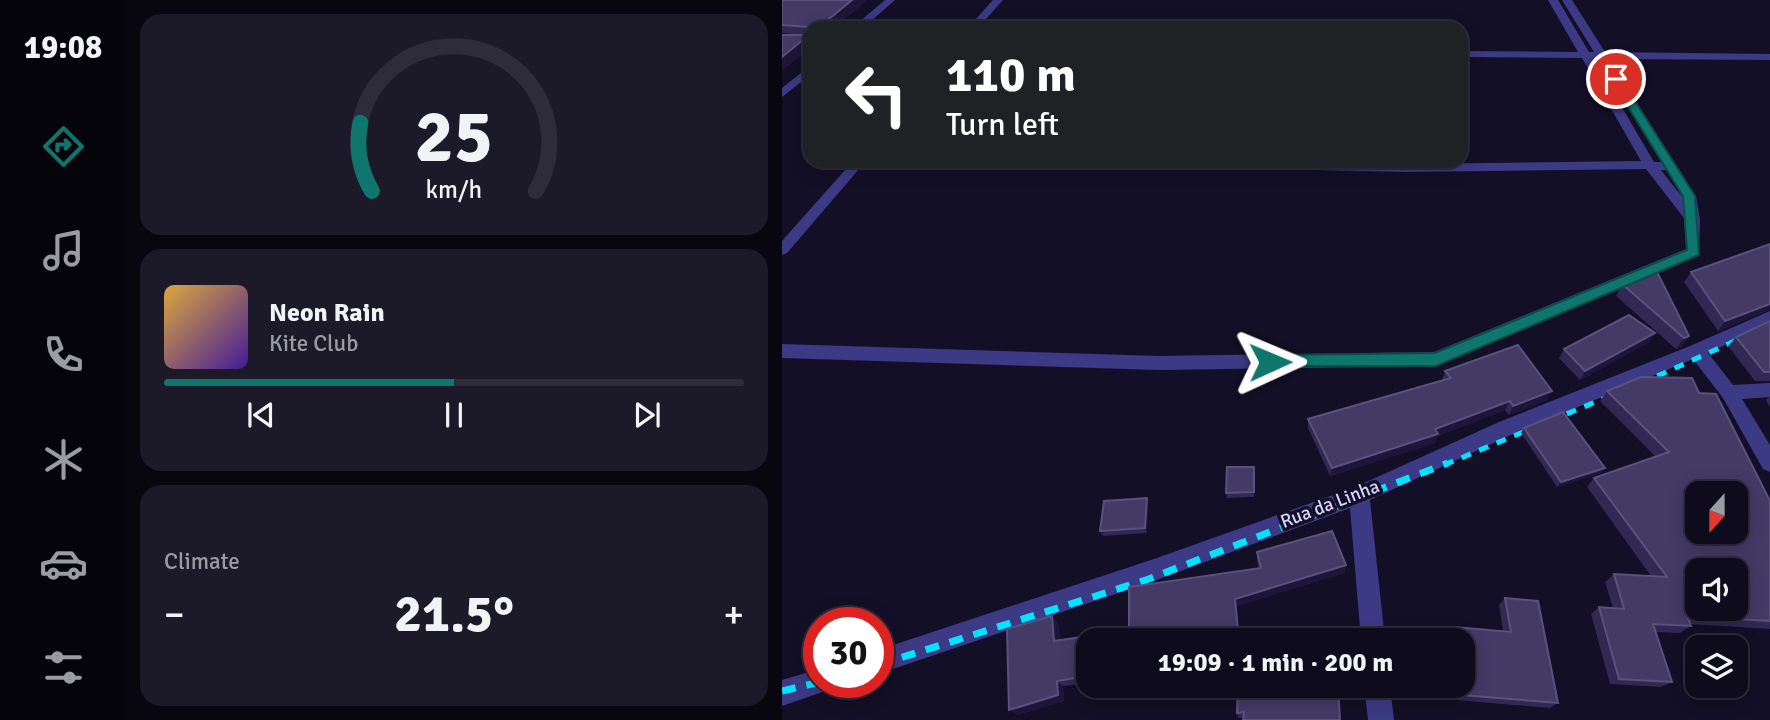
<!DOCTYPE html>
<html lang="en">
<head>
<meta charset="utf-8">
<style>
  :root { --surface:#0e0b1c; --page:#1c1929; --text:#f1f3f6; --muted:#9b9ba3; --line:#2e2b3b; --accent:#0f766e }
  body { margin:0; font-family:Signika,sans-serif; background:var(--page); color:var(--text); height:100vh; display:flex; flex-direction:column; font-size:26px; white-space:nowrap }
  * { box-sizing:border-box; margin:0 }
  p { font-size:23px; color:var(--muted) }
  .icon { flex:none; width:38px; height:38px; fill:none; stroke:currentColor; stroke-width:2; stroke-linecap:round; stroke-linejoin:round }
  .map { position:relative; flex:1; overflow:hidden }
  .details { display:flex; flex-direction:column; gap:14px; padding:14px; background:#08060f; width:656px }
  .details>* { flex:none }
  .banner { position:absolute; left:21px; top:21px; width:665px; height:147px; border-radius:21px; box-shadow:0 4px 18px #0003,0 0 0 2px var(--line); background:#202124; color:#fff; overflow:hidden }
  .needle { width:46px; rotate:201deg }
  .tools { position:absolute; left:903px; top:481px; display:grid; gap:14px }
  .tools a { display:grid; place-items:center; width:63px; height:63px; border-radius:14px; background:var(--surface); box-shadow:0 4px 18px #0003,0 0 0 2px var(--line); font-size:35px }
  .speed { position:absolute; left:21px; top:607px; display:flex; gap:14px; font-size:35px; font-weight:700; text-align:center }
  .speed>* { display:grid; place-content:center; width:91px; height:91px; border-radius:50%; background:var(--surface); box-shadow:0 4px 18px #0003,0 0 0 2px var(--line); line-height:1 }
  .speed .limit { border:10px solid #d22; background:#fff; color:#111 }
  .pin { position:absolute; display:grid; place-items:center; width:60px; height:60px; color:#fff; margin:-30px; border:4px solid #fff; border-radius:50%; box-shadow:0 2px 7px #0007 }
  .me { position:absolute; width:77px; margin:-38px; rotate:89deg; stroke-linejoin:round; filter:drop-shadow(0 0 5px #0008) }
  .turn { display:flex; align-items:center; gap:24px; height:147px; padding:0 28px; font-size:32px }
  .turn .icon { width:91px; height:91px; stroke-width:2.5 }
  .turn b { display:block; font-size:49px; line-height:60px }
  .big { font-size:52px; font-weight:700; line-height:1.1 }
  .details .tile { flex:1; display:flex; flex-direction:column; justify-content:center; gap:10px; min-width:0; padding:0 24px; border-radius:21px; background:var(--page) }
  .details .dial { align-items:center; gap:0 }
  .dial svg { height:182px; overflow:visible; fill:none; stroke:var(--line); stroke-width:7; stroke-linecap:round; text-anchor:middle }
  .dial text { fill:var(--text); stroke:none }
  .song { display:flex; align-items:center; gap:21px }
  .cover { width:84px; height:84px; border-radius:10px; background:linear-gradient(135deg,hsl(40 70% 55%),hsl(260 70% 35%)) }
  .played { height:7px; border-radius:4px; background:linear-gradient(90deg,var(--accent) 50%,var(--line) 50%) }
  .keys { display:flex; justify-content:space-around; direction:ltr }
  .heat { display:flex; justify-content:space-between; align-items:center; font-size:38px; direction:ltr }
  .trip { position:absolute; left:294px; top:628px; width:399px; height:70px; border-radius:21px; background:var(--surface); box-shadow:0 4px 18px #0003,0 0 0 2px var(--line); font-weight:700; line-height:70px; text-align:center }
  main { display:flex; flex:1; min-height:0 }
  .tabs { display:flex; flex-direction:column; width:126px; justify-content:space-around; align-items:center; background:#06040b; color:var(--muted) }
  .tabs .icon { width:49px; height:49px }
  .tabs .current { color:var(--accent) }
  .tabs b { font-size:32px; color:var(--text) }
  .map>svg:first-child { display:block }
</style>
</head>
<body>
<main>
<nav class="tabs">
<b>19:08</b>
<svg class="icon current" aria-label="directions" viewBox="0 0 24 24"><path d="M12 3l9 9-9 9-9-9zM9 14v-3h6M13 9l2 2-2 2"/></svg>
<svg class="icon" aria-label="music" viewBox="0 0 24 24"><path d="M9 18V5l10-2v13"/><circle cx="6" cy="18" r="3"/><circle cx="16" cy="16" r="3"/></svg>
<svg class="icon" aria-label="phone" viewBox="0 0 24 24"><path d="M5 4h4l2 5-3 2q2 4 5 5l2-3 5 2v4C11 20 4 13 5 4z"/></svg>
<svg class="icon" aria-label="climate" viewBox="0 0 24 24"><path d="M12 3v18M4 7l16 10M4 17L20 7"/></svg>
<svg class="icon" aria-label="car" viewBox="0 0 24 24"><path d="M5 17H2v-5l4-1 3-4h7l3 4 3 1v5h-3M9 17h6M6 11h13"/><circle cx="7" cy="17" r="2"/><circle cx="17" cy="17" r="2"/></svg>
<svg class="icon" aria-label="filters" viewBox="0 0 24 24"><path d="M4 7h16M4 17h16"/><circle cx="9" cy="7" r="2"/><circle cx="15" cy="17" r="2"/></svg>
</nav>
<section class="details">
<div class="tile dial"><svg viewBox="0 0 100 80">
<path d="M14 69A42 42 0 1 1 86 69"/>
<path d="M14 69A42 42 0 0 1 9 39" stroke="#0f766e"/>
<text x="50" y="56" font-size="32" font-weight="700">25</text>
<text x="50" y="72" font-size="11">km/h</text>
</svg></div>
<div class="tile">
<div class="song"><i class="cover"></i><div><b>Neon Rain</b><p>Kite Club</p></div></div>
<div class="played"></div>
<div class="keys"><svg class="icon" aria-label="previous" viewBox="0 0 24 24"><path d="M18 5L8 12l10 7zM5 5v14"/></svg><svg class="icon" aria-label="pause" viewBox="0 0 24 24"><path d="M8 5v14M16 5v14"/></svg><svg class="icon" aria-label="next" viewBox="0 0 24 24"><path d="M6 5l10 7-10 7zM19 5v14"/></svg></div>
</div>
<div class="tile"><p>Climate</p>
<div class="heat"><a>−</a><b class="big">21.5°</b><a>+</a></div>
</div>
</section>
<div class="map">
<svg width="988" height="720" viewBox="0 0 988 720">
  <rect width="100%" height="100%" fill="#130f26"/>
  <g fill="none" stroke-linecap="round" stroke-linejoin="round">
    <path fill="#3d3a85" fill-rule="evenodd" d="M103,0H113L81,28H70Z
      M211,0H221L196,28H186Z
      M766,0H776L807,52H812L780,0H790L823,52L988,54V60L827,59L914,196L918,220L917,255L654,366L377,370L0,358V344L377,356L652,352L904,249L902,218L864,169L624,172L293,165L287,161L624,164L859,161L800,58L679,57V51L796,52ZM811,58H816L880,162H872ZM879,170H885L900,197Z
      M28,66V75L0,97V88Z
      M71,161H84L5,253L0,255V241Z
      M988,311V324L926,353L951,385L988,383V397L960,399L988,445V472L981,469L941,398L911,359L731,434L588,500L603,640H579L568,508L372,581L96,674V650L372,559L571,488L717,422L908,346Z
      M37,669V682H49L46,690L0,706V680Z
      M582,686H608L612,720H586Z"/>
    <path stroke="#00e5ff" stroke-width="5" stroke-dasharray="10 9" stroke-linecap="butt" d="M858,384L988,325
      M662,465L835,393"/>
    <path stroke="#00e5ff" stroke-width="7" stroke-dasharray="14 11" stroke-linecap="butt" d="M96,665L364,580L666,463
      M0,691L38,682"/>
  </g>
  <path fill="#312854" d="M0,0H84V1L52,28H28L0,71L22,35L0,33Z
    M988,244V310L936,331L902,282L909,272Z
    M840,284L907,336L899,347L894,349L834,296Z
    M988,321V381H973L946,346L954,337Z
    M873,333L867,342L798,380L777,358L782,349Z
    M663,371L765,400L727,415L723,410L655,436L653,443L548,476L526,428V419L660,380Z
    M825,391L917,393L988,501V629L908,624L909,626L898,633L873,632L890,682L879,687L828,684L809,614L817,607L831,608L823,582L832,574L869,576L805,487L812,478L874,457L818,401Z
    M988,396V407L984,400Z
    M742,428L819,473L775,487L739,433Z
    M472,467V497L445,498L444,493Z
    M366,503L365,533L321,536L318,531Z
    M475,552L564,565L562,573L454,606L306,640V683L281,686L282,701L235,715L270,616L276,623L278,640L347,630L477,568L475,561Z
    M723,598L776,703L768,708L675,700L674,686H681V640H669L668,634L673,627L721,631L717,605Z
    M556,686L461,718H456L455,713Z"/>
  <path fill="#1d163a" d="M70,0H84V1L52,28H36Z
    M28,34V48L0,71V57Z
    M988,304V310L936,331L943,321Z
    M873,333L867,342L798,380L803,371Z
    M907,336L899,347L894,349L902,338Z
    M770,391L765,400L727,415L731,406Z
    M728,401L723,410L655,436L653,443L548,476L550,468Z
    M823,468L819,473L775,487L779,482Z
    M365,498L366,503L365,533L363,528Z
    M564,565L562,573L454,606L453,599Z
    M270,616L276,623L278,648L272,641Z
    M275,681L281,686L282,701L235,715L227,710Z"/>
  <path fill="#433a66" stroke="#5a527e" stroke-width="2" fill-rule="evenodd" d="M0,0H70L36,28H28V34L0,57V35H23L26,27L0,25Z
    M988,244V304L943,321L909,272Z
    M875,272L907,336L902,338L840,284Z
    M847,315L873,333L803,371L782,349Z
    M988,321V372H982L954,337Z
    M736,345L770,391L731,406L728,401L653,429L656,434L550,468L526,419L669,378L663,371Z
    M859,377L910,378L917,393L934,394L988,501V621L905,616L909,626L871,624L890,682L837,679L817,607L842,609L832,574L885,577L812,478L887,452L825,391ZM915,494H954V532H915ZM915,570H954V609H915Z
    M781,412L823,468L779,482L742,428Z
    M445,467H472V492L444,493Z
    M365,498L363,528L318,531L322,501Z
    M550,531L564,565L453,599L457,640H306V676L275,681L276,695L227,710L225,629L270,616L272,641L347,630V587L479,568L475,552Z
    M723,598L756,601L776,703L680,695L679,686H681V640H674L673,627L729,632Z
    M456,686H556L558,720H461L462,712L455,713Z"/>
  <path fill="#0f766e" stroke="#0a4d48" stroke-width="2" d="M834,76L839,79L913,196L917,255L654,366H482V357L488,355L653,353L905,250L901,196L829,79Z"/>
  <g text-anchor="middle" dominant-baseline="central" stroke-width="7" stroke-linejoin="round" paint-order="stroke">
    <g font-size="19" fill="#d9d4ff" stroke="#130f26">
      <text transform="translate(548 504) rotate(-21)">Rua da Linha</text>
    </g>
  </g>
</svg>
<div class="tools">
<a><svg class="needle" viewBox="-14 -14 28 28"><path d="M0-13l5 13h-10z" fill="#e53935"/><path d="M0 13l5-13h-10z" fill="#9b9ba3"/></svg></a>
<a><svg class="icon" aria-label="sound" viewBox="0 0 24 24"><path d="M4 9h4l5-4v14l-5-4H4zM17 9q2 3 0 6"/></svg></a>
<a><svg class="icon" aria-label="layers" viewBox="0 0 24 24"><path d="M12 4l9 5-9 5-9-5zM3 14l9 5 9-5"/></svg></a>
</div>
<div class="speed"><div class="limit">30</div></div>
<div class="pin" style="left:834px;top:79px;background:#d93025"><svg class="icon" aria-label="arrive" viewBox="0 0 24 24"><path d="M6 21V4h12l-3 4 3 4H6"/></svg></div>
<svg class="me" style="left:488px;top:362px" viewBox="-20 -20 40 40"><path d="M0-17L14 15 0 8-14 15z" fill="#0f766e" stroke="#fff" stroke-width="4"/></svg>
<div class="trip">19:09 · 1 min · 200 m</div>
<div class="banner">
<div class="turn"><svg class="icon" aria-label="left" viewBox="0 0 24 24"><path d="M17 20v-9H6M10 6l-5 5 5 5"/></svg><div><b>110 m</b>Turn left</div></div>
</div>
</div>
</main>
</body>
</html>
